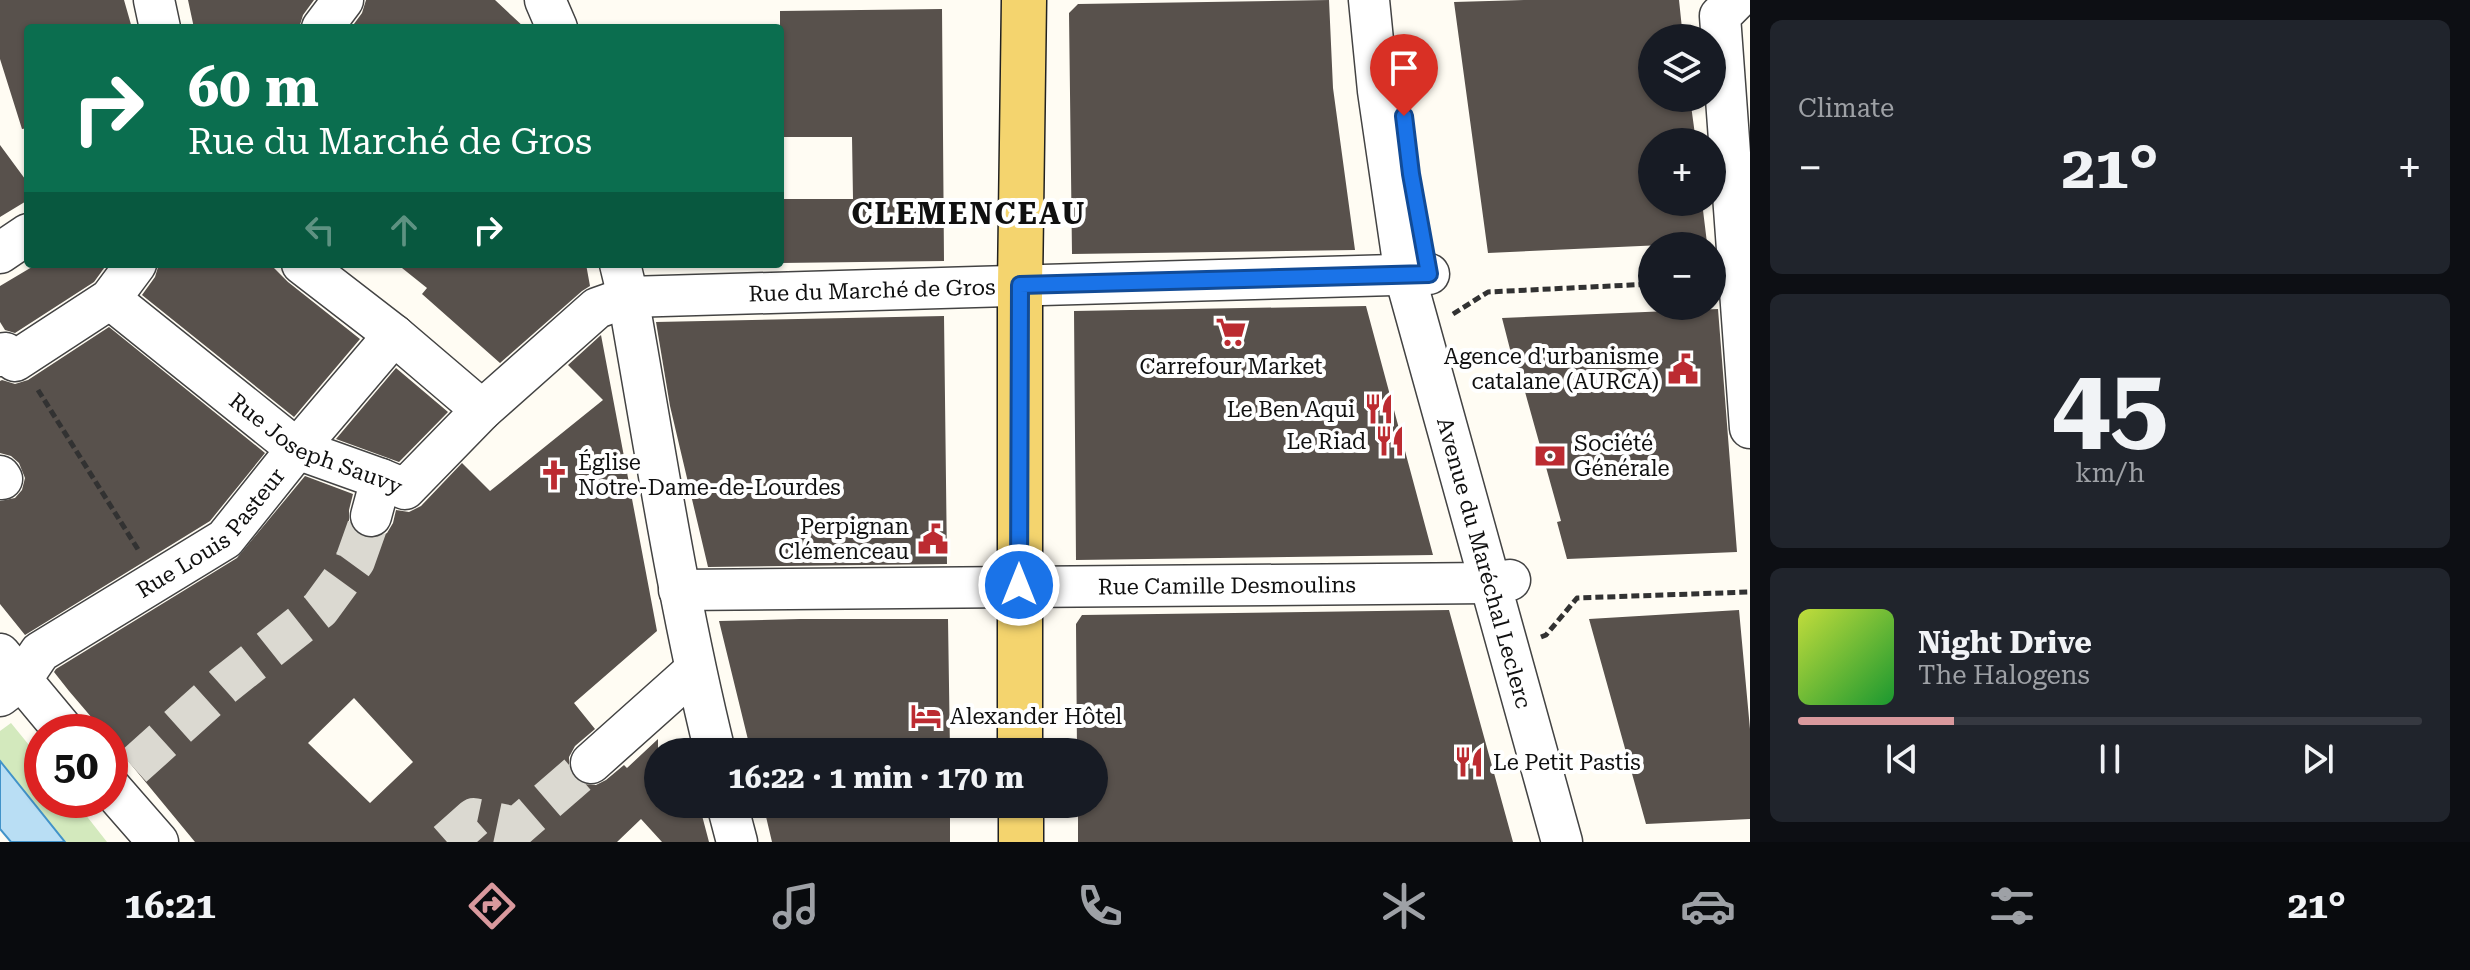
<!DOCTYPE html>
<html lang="en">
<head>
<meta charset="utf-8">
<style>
  :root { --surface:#171b24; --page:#20242c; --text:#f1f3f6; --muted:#9ea1a6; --line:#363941; --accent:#d9999d }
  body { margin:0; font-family:"Roboto Serif",serif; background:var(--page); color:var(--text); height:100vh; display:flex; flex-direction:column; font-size:30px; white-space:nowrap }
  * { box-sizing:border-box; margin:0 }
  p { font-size:26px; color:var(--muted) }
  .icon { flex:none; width:44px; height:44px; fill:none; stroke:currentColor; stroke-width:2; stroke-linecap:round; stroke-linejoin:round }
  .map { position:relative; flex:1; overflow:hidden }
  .drawer { display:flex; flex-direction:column; gap:20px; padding:20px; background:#0d0f14; width:720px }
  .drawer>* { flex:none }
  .banner { position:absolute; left:24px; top:24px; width:760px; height:244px; border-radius:8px; box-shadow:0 2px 6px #0004; background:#0b6e4f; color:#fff; overflow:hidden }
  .tools { position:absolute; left:1638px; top:24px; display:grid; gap:16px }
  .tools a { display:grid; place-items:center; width:88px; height:88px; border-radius:50%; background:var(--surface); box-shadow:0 2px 6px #0004; font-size:40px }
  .speed { position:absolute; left:24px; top:714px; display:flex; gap:16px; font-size:40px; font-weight:700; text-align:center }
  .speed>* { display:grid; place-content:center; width:104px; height:104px; border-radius:50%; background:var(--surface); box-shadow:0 2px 6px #0004; line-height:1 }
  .speed .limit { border:12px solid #d22; background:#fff; color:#111 }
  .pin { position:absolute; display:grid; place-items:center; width:68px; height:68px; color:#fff; margin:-82px -34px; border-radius:50% 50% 50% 0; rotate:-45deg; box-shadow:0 0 8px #0007 }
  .pin .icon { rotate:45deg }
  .me { position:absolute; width:88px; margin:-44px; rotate:0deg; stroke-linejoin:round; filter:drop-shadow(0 0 6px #0008) }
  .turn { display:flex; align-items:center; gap:28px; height:168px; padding:0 32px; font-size:36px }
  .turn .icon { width:104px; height:104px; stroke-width:2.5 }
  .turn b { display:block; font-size:56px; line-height:68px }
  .lanes { display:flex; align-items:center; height:76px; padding:0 32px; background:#0003; justify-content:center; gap:40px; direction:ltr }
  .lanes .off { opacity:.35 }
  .big { font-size:60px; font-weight:700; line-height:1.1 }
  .drawer .card { flex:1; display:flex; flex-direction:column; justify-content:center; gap:12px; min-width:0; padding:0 28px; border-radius:12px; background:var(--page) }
  .drawer .dial { align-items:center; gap:0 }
  .dial b { font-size:104px; line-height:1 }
  .song { display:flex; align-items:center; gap:24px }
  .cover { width:96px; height:96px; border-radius:12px; background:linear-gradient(135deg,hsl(70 70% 55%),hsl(130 70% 35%)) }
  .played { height:8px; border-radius:4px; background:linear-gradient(90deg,var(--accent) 25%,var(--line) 25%) }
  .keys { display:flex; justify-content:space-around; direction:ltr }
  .heat { display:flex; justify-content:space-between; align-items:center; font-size:44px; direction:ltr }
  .trip { position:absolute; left:644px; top:738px; width:464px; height:80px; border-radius:40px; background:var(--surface); box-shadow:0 2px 6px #0004; font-weight:700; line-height:80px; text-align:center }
  .tabs { display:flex; height:128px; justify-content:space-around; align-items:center; background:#090b0e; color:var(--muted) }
  .tabs .icon { width:56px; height:56px }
  .tabs .current { color:var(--accent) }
  .tabs b { font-size:36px; color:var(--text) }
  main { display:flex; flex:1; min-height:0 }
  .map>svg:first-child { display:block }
</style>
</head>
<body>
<main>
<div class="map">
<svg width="1750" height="842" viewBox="0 0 1750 842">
  <rect width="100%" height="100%" fill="#fffcf3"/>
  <path fill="#d3e9bd" d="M11,723L42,761V800H74L107,842H65L0,761V731Z"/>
  <path fill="#b9def4" stroke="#4293c9" stroke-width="2" d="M0,761L65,842H11L0,829Z"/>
  <path fill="#58514c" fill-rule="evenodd" d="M0,0H124L132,28H28V128L22,129L0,59Z
    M188,0H314L303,15L299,28H194Z
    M366,0H495L525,28H351L362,13Z
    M1329,0L1333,88L1355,250L1072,254L1069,13L1078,4Z
    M1524,0H1679L1683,38H1652V98H1690L1696,142H1652V202H1702L1707,243L1488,253L1454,2Z
    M942,9L944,261L780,263V199H853L852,137H780V11Z
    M0,145L28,183V200L0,217Z
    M37,264H107L94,282L15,333L5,330L0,322V286Z
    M159,264H270L288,282L360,339L294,417L142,295L155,277Z
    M397,264H586L590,286L582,291L500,363L422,294L427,288Z
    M1366,306L1433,555L1076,560L1074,311Z
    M1718,309L1737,552L1567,559L1557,522L1561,521L1515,356L1512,357L1502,318Z
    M944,316L947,564L708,567L670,406L656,322Z
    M109,327L265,453L210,521L25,635L0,604V501L15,498L22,490L25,478L19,463L11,456L0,453V381L2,380L15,384L28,380Z
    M601,335L657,631L574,703L595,729L575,746L569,757V768L573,778L583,784L596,785L606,780L624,765L627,768L658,739V804H699L709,842H662L641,819L617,842H195L110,739V732H104L69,691L54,672L56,669L237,558L305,476L353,494L349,510V523L355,533L366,538H378L387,533L393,523L396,510L409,512L421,506L462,463L490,491L603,400L568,365ZM354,698L413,762L370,803L308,743Z
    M396,368L448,412L399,462L336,439Z
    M1449,610L1513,842H1078V804H1094V752H1077L1076,624L1082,615Z
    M1739,610L1750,729V819L1646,824L1589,619Z
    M800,619H948L950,752H751L719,621Z
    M763,804H950V842H772Z"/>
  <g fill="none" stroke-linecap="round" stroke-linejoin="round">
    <path stroke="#dbd9d1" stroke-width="40" stroke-dasharray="40 20" stroke-linecap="butt" d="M133,767L223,686L320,609L355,561L371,516
      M447,842L474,818L517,827L591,763"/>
    <g stroke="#434343" stroke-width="43">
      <g id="minor">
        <path d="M154,0L160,28"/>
        <path d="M545,0L557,28"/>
        <path id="s1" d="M1369,0L1378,91L1405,276L1562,842"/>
        <path d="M1736,0L1720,16L1750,428"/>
        <path d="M322,28L343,0"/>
        <path d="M0,253L28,234"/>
        <path d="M302,264L394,335L482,410"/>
        <path d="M620,264L628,297C655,449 678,602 715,752"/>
        <path id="s2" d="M110,299L297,449L381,479L405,489L482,410L597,308L628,297L1429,274"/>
        <path d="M0,356L5,353L15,361L110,299L136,264"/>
        <path d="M0,476L2,479"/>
        <path d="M371,516L381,479"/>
        <path id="s3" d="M679,590L1489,583L1510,580"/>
        <path d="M0,654L65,732"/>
        <path id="s4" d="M0,696L21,680L40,652L225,539L297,449L394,335"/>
        <path d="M591,763L694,671"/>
        <path d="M110,787L158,842"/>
        <path d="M727,804L737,842"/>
      </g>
    </g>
    <g stroke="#212121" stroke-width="47">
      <path id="major" d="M1020,752V285L1024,0
        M1021,804V842"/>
    </g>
    <path stroke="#323232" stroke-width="5" stroke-dasharray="8 4" stroke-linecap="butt" d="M1453,314L1488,292L1652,284
      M38,390L139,551
      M1541,637L1546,635L1577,598L1750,592"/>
    <use href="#minor" stroke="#fff" stroke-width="40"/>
    <use href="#major" stroke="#f4d46e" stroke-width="44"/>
  </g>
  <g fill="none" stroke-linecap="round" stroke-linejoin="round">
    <g stroke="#114b97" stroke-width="20">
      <path id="route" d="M1019,585L1020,285L1429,274L1411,174L1404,116"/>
    </g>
    <use href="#route" stroke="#1a73e8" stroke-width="14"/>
  </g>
  <defs>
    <g id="supermarket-bare" transform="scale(2.4)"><path d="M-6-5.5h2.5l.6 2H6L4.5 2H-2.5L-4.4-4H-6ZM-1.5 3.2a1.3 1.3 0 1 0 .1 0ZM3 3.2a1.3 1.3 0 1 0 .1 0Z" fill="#bc2b31" stroke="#fff" stroke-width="2.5" paint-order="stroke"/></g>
    <g id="civic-bare" transform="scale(2.4)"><path d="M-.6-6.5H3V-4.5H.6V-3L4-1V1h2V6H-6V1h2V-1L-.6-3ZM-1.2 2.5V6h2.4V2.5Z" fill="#bc2b31" stroke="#fff" stroke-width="2.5" paint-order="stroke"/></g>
    <g id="restaurant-bare" transform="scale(2.4)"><path d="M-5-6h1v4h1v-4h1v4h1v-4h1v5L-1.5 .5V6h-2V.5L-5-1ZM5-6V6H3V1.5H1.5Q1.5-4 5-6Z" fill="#bc2b31" stroke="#fff" stroke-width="2.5" paint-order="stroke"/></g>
    <g id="bank-bare" transform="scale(2.4)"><path d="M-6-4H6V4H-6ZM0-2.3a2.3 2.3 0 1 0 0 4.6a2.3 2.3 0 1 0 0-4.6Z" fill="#bc2b31" stroke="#fff" stroke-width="2.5" paint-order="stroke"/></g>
    <g id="church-bare" transform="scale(2.4)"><path d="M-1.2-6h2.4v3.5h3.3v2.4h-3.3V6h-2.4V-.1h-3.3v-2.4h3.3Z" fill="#bc2b31" stroke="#fff" stroke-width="2.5" paint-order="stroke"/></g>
    <g id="hotel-bare" transform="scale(2.4)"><path d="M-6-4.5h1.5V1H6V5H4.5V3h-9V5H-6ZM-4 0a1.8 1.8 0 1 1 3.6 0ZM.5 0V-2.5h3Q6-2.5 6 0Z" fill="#bc2b31" stroke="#fff" stroke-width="2.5" paint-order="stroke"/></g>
  </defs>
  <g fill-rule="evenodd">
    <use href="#supermarket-bare" x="1231" y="332"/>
    <use href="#civic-bare" x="1683" y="369"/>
    <use href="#restaurant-bare" x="1379" y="409"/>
    <use href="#restaurant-bare" x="1390" y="441"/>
    <use href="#bank-bare" x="1550" y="456"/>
    <use href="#church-bare" x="554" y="475"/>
    <use href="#civic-bare" x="933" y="539"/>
    <use href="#hotel-bare" x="926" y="716"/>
    <use href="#restaurant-bare" x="1469" y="762"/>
  </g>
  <g text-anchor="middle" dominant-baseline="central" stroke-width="8" stroke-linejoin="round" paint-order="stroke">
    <g font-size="22" fill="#101010" stroke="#fff">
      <text stroke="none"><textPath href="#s2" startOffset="896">Rue du Marché de Gros</textPath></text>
      <text stroke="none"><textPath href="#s2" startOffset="254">Rue Joseph Sauvy</textPath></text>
      <text stroke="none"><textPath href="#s4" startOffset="270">Rue Louis Pasteur</textPath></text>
      <text stroke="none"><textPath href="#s1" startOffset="576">Avenue du Maréchal Leclerc</textPath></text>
      <text stroke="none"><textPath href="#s3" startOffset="548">Rue Camille Desmoulins</textPath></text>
    </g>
    <g font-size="22" fill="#101010" stroke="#fff" text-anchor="end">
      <text x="1659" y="356">Agence d'urbanisme<tspan x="1659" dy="25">catalane (AURCA)</tspan></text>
      <text x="1231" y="366" text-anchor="middle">Carrefour Market</text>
      <text x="1355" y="409">Le Ben Aqui</text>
      <text x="1366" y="441">Le Riad</text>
      <text x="1574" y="443" text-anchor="start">Société<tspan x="1574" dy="25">Générale</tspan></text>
      <text x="578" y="462" text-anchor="start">Église<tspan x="578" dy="25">Notre-Dame-de-Lourdes</tspan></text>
      <text x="909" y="526">Perpignan<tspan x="909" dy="25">Clémenceau</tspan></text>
      <text x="950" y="716" text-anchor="start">Alexander Hôtel</text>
      <text x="1493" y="762" text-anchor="start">Le Petit Pastis</text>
    </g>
    <g font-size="30" font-weight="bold" letter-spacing="2" fill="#101010" stroke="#fff">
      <text x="969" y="213">CLEMENCEAU</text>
    </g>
  </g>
</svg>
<div class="tools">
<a><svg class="icon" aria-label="layers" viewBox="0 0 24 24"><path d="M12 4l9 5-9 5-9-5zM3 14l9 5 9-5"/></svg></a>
<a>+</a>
<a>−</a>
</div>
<div class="speed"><div class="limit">50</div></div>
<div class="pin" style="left:1404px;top:116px;background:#d93025"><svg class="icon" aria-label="arrive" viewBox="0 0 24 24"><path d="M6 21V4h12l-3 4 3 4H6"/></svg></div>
<svg class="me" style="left:1019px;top:585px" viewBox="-20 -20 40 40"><circle r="17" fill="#1a73e8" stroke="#fff" stroke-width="3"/><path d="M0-11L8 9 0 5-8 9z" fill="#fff"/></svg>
<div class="trip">16:22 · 1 min · 170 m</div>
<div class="banner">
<div class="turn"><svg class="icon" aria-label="right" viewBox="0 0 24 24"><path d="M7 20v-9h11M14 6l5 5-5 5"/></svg><div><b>60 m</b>Rue du Marché de Gros</div></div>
<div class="lanes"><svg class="icon off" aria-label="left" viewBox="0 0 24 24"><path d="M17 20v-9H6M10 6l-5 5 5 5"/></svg><svg class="icon off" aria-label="ahead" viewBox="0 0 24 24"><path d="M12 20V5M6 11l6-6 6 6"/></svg><svg class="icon" aria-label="right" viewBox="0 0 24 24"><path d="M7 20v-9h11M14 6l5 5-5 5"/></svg></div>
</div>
</div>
<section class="drawer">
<div class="card"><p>Climate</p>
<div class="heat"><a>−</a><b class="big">21°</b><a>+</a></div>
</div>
<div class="card dial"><b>45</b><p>km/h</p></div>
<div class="card">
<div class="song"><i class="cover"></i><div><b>Night Drive</b><p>The Halogens</p></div></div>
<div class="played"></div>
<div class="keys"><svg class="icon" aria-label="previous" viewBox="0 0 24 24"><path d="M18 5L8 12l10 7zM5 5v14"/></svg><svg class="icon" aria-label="pause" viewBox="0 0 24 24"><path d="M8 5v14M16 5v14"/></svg><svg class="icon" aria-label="next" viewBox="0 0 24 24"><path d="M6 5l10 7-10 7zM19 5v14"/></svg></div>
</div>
</section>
</main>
<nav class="tabs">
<b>16:21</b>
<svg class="icon current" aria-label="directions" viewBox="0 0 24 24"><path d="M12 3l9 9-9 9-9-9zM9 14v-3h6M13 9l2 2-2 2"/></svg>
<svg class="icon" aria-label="music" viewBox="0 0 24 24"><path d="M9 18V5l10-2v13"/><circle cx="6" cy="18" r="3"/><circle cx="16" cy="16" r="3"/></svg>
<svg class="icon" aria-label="phone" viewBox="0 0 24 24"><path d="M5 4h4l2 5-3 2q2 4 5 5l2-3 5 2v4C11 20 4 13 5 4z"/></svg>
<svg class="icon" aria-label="climate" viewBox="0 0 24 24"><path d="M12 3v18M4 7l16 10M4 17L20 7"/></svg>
<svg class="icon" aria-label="car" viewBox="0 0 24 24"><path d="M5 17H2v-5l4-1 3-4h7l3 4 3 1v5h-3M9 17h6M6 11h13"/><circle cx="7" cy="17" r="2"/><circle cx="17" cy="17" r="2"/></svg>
<svg class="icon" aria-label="filters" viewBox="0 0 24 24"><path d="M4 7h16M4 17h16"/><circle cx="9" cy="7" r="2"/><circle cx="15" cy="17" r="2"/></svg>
<b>21°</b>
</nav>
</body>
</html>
